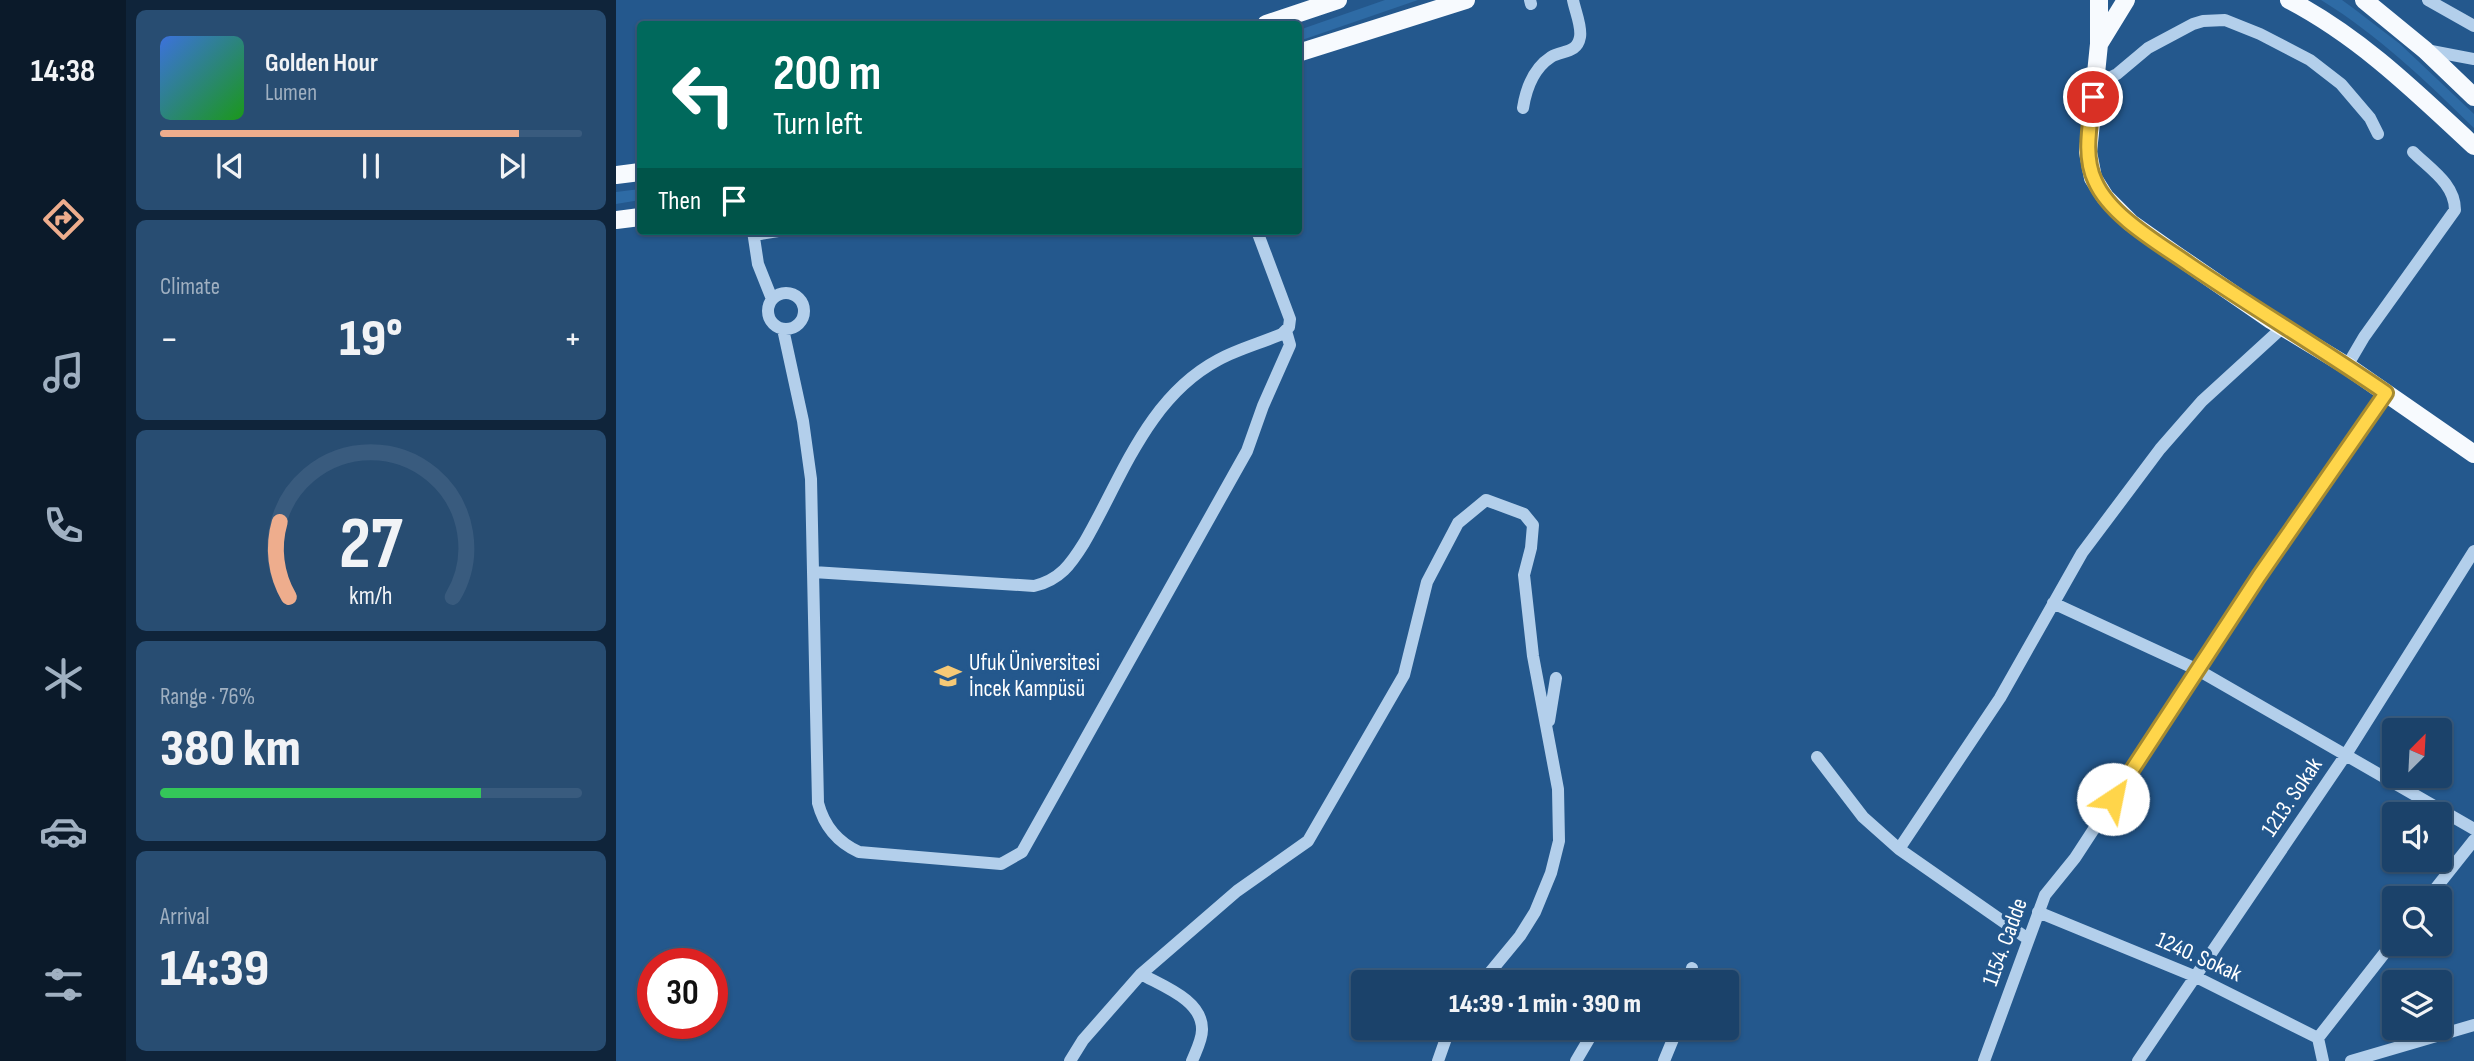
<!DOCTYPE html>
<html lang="en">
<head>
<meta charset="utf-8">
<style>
  :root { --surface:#1b426a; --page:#284d72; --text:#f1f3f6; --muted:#a0b0c1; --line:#395b7e; --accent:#eead8d }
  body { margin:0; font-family:"Sofia Sans Condensed",sans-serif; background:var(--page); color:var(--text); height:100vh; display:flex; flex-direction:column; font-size:26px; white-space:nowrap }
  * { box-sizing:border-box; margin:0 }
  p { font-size:23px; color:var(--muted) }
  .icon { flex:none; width:38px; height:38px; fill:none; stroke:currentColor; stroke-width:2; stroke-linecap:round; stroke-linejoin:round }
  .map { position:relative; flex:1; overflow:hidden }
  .details { display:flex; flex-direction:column; gap:10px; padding:10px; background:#0f243a; width:490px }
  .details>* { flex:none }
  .hud { position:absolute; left:21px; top:21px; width:665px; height:214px; border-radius:7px; box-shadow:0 2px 5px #0004,0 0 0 2px var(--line); background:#00695c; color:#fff; overflow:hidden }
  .needle { width:46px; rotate:24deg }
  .tools { position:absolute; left:1766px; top:718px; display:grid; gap:14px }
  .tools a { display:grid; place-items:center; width:70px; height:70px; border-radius:7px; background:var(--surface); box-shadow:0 2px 5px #0004,0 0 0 2px var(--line); font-size:35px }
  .speed { position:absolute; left:21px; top:948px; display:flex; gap:14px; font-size:35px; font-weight:700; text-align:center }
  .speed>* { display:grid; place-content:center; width:91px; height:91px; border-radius:50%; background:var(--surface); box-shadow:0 2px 5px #0004,0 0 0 2px var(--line); line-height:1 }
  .speed .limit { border:10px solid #d22; background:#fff; color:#111 }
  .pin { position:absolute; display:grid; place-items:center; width:60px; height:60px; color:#fff; margin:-30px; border:4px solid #fff; border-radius:50%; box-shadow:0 2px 7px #0007 }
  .me { position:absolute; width:77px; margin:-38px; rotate:34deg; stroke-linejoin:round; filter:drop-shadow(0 0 5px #0008) }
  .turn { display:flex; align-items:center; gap:24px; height:147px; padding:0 21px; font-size:32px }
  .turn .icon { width:91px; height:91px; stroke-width:2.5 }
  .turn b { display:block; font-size:49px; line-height:60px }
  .then { display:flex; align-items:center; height:66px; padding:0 21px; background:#0003; gap:14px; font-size:26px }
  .big { font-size:52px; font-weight:800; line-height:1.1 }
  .details .widget { flex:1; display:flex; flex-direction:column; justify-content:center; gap:10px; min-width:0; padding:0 24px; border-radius:10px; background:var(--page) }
  .details .dial { align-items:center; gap:0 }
  .dial svg { height:182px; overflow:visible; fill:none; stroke:var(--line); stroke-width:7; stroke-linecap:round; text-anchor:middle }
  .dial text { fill:var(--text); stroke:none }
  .song { display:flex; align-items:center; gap:21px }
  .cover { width:84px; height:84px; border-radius:10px; background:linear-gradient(135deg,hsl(220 70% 55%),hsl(120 70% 35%)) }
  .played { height:7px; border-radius:4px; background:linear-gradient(90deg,var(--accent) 85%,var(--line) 85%) }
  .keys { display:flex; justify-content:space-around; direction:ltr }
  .heat { display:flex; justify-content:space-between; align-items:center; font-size:38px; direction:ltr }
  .charge { height:10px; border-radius:5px; background:linear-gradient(90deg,#34c759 76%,var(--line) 0) }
  .trip { position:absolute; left:735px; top:970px; width:388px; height:70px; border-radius:7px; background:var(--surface); box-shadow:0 2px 5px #0004,0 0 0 2px var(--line); font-weight:800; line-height:70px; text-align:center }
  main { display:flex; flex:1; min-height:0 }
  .dock { display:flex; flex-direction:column; width:126px; justify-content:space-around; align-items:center; background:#0b1a2a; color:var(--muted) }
  .dock .icon { width:49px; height:49px }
  .dock .active { color:var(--accent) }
  .dock b { font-size:32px; color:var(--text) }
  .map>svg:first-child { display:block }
</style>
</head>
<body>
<main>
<nav class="dock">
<b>14:38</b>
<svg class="icon active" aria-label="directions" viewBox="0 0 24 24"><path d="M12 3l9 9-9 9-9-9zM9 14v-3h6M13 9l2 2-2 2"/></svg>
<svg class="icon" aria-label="music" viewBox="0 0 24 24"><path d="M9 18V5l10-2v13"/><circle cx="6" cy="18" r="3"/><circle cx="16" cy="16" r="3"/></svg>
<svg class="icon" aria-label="phone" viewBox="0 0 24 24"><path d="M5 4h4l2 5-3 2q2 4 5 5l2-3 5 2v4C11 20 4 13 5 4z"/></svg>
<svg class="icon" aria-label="climate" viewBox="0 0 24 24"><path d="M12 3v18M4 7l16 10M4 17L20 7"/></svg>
<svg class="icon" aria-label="car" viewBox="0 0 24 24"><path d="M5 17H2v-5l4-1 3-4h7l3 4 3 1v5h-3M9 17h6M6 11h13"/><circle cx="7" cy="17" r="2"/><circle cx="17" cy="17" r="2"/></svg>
<svg class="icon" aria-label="filters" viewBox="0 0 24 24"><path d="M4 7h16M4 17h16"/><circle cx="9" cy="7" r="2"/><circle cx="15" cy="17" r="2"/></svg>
</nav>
<section class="details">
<div class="widget">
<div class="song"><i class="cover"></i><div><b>Golden Hour</b><p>Lumen</p></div></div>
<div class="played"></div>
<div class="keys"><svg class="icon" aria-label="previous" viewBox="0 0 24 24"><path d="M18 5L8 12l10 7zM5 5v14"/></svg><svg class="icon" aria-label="pause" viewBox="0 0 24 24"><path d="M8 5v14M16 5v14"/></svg><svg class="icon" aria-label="next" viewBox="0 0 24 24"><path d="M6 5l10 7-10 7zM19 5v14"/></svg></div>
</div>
<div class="widget"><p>Climate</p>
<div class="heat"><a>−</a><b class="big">19°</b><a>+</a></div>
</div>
<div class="widget dial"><svg viewBox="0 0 100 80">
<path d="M14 69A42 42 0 1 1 86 69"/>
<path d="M14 69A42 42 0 0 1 10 36" stroke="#eead8d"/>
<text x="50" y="56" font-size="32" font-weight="700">27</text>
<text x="50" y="72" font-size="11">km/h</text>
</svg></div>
<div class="widget"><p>Range · 76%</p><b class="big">380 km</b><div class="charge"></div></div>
<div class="widget"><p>Arrival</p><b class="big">14:39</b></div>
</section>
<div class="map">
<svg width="1858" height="1061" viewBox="0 0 1858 1061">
  <rect width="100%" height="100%" fill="#24588d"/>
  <path fill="#2e6ba5" d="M769,0H802L683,41V30Z
    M1705,0H1726L1737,8L1784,44L1858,114V128C1810,81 1762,35 1705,0Z
    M24,189V200L0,204V192Z"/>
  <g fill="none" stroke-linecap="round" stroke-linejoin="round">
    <path stroke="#b3cfeb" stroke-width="12" d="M914,0L915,4
      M1812,0L1858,26
      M1810,50L1858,59
      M1480,76L1493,78L1501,74L1532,48L1577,24L1587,21L1609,20L1644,34L1694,60L1725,84L1754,118L1762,134
      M907,108C910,89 918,68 935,57C946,50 961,54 964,37C966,26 959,11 957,0
      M137,231L142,264L156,299
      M138,235L162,231
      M152 311a18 18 0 1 1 36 0a18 18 0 1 1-36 0Z
      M167,329L187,421L195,479L202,803C208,826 221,842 243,852L385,864L406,852L631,451L647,406L674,345L670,331
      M1731,366L1748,337L1839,210C1839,184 1814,169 1797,152
      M197,572L418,586C444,580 455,564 468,543C506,478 531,398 602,360C622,349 645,343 666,334L673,327L674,319L641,231
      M1437,603L1582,670L1858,829
      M933,721L940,678
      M1201,757L1247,817L1283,849L1412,939
      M1283,849L1384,698L1466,553L1544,449L1586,401L1667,327
      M1812,898L1858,840
      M1422,912L1578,976L1702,1038L1707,1061
      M525,974C546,986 587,1000 586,1030C586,1040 580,1051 576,1061
      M1073,982L1076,968
      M1702,1038L1778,941
      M454,1061L467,1040L525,974L621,891L692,841L788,675L811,582L842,523L870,500L908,514L917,525L915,548L908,575L917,656L942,789L943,841L935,873L919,912L904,936L866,982
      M822,1061L834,1027
      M960,1061L980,1027
      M1048,1061L1062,1027
      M1368,1061L1429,895L1459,858L1643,576L1770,393
      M1522,1061L1729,756L1858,551
      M1735,1061L1858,1025"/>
    <path stroke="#f7fafe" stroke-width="18" d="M1483,0V44L1472,152L1477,178L1489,197L1515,223L1559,254L1655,320L1731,366L1858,454
      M1673,0C1744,37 1800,92 1858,146
      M1748,0L1809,50L1858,97
      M650,24L722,0
      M1483,44L1510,0
      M682,53L850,0
      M0,175L24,172
      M0,220L24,217"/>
  </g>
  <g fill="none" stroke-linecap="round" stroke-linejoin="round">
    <g stroke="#a68a30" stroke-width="18">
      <path id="route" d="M1477,97C1474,125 1467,156 1479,181C1494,216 1544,244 1574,265C1639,309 1706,349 1770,393L1643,576L1497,799"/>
    </g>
    <use href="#route" stroke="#ffd54a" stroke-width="12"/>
  </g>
  <defs>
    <g id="university-bare" transform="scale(2.1)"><path d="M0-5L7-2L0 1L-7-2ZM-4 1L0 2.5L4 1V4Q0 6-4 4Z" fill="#f6c976" stroke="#24588d" stroke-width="2.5" paint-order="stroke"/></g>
  </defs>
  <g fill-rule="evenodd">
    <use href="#university-bare" x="332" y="676"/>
  </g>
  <g text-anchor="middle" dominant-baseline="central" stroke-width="7" stroke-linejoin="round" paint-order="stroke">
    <g font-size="23" fill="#fff" stroke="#24588d" text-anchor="start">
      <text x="353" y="663">Ufuk Üniversitesi<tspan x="353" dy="26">İncek Kampüsü</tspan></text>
    </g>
    <g font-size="23" fill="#fff" stroke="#24588d">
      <text transform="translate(1676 797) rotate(-56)">1213. Sokak</text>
      <text transform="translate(1389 942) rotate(-70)">1154. Cadde</text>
      <text transform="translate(1583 957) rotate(24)">1240. Sokak</text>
    </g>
  </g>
</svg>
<div class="tools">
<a><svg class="needle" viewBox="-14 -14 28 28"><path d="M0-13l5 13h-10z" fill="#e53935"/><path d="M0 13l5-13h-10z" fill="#a0b0c1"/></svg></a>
<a><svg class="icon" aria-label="sound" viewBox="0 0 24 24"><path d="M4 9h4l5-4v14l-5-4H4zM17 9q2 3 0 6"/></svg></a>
<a><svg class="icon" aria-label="search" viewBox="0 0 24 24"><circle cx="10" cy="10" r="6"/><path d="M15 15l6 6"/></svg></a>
<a><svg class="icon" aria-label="layers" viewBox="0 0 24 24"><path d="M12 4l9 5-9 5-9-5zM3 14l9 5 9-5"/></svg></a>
</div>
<div class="speed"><div class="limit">30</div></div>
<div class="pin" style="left:1477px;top:97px;background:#d93025"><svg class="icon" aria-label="arrive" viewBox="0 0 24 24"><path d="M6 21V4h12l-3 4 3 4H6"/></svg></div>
<svg class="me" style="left:1497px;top:799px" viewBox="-20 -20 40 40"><circle r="19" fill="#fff"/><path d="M0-13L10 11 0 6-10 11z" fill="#ffd54a"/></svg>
<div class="trip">14:39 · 1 min · 390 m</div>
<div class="hud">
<div class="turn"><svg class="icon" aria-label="left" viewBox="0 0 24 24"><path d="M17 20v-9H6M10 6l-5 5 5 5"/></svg><div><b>200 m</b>Turn left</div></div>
<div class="then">Then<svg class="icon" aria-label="arrive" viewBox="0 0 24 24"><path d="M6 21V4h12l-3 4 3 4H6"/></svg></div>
</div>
</div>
</main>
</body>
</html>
